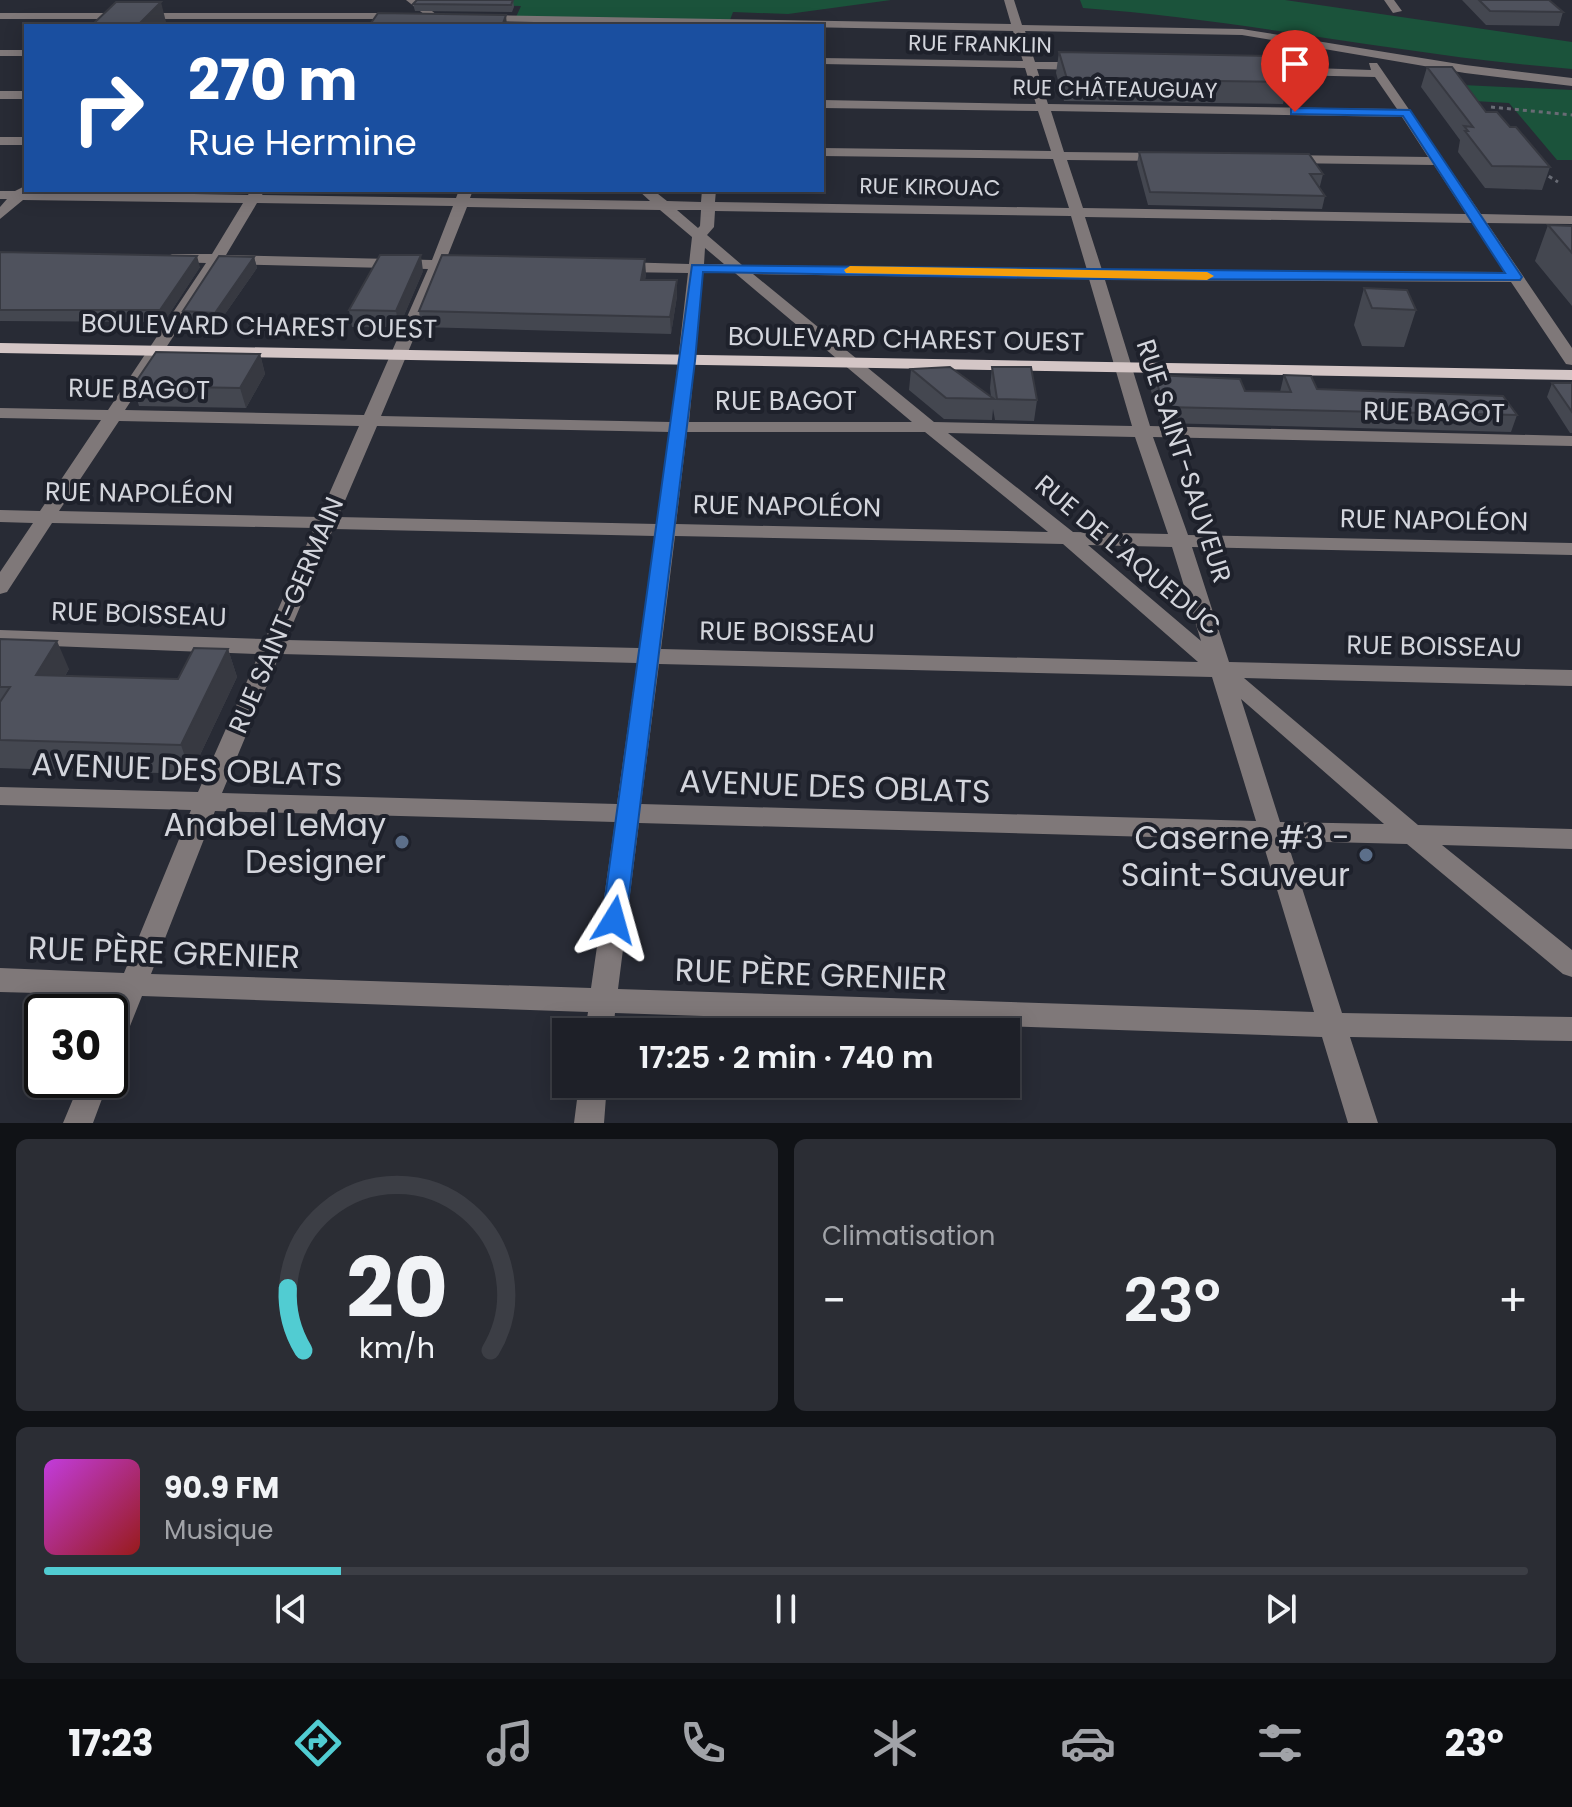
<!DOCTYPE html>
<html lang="fr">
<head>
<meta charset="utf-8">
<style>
  :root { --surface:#1e2028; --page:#2b2d34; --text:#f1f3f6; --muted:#a1a3a8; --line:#3c3e45; --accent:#51ccd2 }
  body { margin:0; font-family:Poppins,sans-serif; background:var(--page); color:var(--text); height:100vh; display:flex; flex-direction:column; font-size:30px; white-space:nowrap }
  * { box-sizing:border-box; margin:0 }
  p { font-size:26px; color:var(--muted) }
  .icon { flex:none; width:44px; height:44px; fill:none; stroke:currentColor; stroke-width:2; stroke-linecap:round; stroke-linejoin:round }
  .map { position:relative; height:1123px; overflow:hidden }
  .drawer { display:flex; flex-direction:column; gap:16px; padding:16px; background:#101216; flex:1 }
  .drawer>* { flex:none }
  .banner { position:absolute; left:24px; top:24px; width:800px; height:168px; border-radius:0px; box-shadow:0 4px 20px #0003,0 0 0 2px var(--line); background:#1a4fa0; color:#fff; overflow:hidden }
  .speed { position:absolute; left:24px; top:994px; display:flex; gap:16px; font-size:40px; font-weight:700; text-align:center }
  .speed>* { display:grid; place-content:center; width:104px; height:104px; border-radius:50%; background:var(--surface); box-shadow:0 4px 20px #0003,0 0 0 2px var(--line); line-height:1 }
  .speed .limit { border:4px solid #111; border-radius:12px; background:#fff; color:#111 }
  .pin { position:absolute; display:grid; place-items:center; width:68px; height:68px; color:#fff; margin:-82px -34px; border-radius:50% 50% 50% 0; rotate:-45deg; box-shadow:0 0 8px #0007 }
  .pin .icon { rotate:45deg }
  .me { position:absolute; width:88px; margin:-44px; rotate:8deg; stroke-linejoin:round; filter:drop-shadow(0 0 6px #0008) }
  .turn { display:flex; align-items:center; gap:28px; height:168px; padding:0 32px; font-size:36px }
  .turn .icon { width:104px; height:104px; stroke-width:2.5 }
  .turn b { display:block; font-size:56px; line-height:68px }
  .big { font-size:60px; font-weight:600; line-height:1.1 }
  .drawer .widget { flex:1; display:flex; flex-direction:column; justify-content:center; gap:12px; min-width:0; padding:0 28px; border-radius:12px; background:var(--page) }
  .drawer .dial { align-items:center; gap:0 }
  .dial svg { height:208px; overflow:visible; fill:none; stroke:var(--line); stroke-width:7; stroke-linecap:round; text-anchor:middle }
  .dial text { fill:var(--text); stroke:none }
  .song { display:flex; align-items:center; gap:24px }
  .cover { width:96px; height:96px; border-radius:12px; background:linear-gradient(135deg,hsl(290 70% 55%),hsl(0 70% 35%)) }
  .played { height:8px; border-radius:4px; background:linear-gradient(90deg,var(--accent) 20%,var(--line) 20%) }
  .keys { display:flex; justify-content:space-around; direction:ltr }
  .heat { display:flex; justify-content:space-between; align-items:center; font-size:44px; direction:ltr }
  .drawer .tiles { flex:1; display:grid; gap:16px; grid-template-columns:1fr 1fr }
  .widget:last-child { grid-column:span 2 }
  .trip { position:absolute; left:552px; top:1018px; width:468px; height:80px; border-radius:0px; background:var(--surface); box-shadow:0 4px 20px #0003,0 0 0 2px var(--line); font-weight:600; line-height:80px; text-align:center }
  .tab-bar { display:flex; height:128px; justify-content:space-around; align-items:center; background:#0c0d10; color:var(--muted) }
  .tab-bar .icon { width:56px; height:56px }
  .tab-bar .current { color:var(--accent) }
  .tab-bar b { font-size:36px; color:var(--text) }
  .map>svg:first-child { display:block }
</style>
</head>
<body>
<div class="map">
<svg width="1572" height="1123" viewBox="0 0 1572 1123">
  <rect width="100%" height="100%" fill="#282b35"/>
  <path fill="#1b533b" d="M428,0H891L788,14L733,12L730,20L516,17L521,6L434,4Z
    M1080,0H1285L1572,42V69C1408,56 1247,20 1083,8Z
    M1462,85L1572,90V160H1557L1509,103L1474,101Z"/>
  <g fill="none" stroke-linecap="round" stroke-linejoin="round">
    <path stroke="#686b74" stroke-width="3" stroke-dasharray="4 4" stroke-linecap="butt" d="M1491,107L1572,115
      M1542,172L1558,182"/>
    <path fill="#7f7879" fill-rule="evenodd" d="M406,0H418L451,26H439Z
      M1004,0H1014L1022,25L1242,29L1465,65L1572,78V86L1465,73L1242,35L1025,31L1035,62H1082L1088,66L1082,70L1037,69L1048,104L1397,109L1375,77L1254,74L1248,70L1254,66L1371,70L1369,63H1377L1481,214L1572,216V224L1487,223L1572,348V365L1566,364L1511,282L1105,280L1150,426L1572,436V446L1153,437L1188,535L1572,543V555L1192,547L1229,662L1572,670V686L1244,678L1418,825L1572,829V849L1442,845L1572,950V977L1563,974L1407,844L1287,841L1342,1013L1572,1017V1041L1350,1037L1378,1123H1348L1322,1037L615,1013L613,1032H585L588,1012L142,996L120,1051L110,1054L108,1012L115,995L0,992V968L124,973L191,810L0,805V787L198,792L259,654L0,644V630L265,639L314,528L52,523L7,592L0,594V572L33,523L0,522V510L40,511L101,420L0,418V408L108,410L206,263L172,262L165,258L172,254H212L243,203L23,200L0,219V207L7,199H0V191H15L23,187L30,191L248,195L251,190H265L262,195L456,198L459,190H473L470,198L650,201L638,190H653L667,201L701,202L702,190H716L715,202L1069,208L1053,159L822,156V148L1051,151L1038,111L822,108V100L1036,104L1025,68L822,64V58L1023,61L1013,31L480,21L475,18L480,15L1011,24ZM1051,111L1402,117L1428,157L1285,155L1278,159L1285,163L1434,165L1466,214L1083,208L1067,160L1165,161L1172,157L1165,153L1064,152ZM257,203L453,206L432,260L226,255ZM467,207L660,210L692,237L689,264L620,262L612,267L620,272L688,273L671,422L381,416L443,269L464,270L472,265L464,260H446ZM677,210H701L700,226L698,228ZM715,211L1071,216L1087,270L742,265L707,235L714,227ZM1085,217L1472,223L1505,272L1102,270ZM705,248L724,264H704ZM221,264L428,269L364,415L125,410ZM703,273H735L912,422H689ZM753,274L1089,279L1132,426L934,422ZM119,421L359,426L319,517L59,511ZM377,426L670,432L657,524L338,517ZM687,432H925L1048,532L676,524ZM948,433L1135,437L1168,534L1073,532ZM333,529L655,536L639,648L286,640ZM675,536L1063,544L1198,662L661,649ZM1088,545L1172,547L1201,641ZM280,654L637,663L617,804L222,793ZM659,664L1212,677L1256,821L641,804ZM1241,699L1384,824L1280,822ZM215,811L615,822L591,988L151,974ZM639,823L1262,840L1314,1012L618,989Z
      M1384,0H1394L1402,11L1393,13Z
      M0,13H400L405,16L400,19H0Z
      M0,50H26V56H0Z
      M0,91H26V99H0Z
      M0,137H26V145H0Z
      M81,1080H109L93,1123H63Z
      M579,1084H607L604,1123H574Z"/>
    <path fill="#d4c6c6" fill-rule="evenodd" d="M0,343L1572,370V380L0,353Z"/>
  </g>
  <path fill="#444750" d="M513,0L514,7L512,12L415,11L413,4Z
    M1462,0H1549L1563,12L1559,26L1486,25Z
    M1059,52L1288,82L1283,104L1064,101L1056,73Z
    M1427,67L1486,112L1510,127L1550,167L1542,190L1485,188L1458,152L1460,140L1421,87Z
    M1139,152L1323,174L1320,186H1319L1325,196L1322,209L1148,205L1137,164Z
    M1548,225L1572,226V306L1535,261Z
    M0,252L200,267L164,322L0,321Z
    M254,257L257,268L218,324L186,322L183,311Z
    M423,271L399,327H352L349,310Z
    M646,274L645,280L677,296L671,334L421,327L419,311Z
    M1364,288L1416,310L1404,347L1362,346L1354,325Z
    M260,354L265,374L246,408L139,406L133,386Z
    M992,367L1037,400L1034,421L995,420L993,409L992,420L944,419L909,390L911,369L991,397L990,388Z
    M1154,375L1245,391L1280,392L1284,375L1317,389L1517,415L1511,432L1162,423L1151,391Z
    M1552,383H1572V433H1570L1547,397Z
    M0,639L69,669L65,676L178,679L228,649L237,677L191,774L0,768Z"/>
  <path fill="#373941" d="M161,2L166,22L163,26H137Z
    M506,15L507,26H502Z
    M421,255L423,271L399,327L396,311Z
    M197,256L200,267L164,322L160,310Z
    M254,257L257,268L218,324L215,313Z
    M645,259L646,274L642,296L641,280Z
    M677,280V296L671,334L670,317Z
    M260,354L265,374L246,408L240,388Z
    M57,641L69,669L48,703L36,675Z
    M228,649L237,677L191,774L181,745Z"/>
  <path fill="#4f525d" stroke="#373941" stroke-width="2" d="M417,0H513L511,5L413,4Z
    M1479,0H1549L1563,12L1490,11Z
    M116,2H161L137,26H91Z
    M378,13L506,15L502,26H369Z
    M1059,52L1273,56L1288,82L1067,79Z
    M1427,67H1452L1486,112H1497L1510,127H1516L1550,167L1492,166L1465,131H1468L1464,126L1473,127Z
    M1139,152L1309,154L1323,174H1310L1325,196L1150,192Z
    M1548,225L1572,226V253Z
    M0,252L197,256L160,310H0Z
    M380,255H421L396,311L349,310Z
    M442,255L645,259L641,280H677L670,317L419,311Z
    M219,256L254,257L215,313L183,311Z
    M1364,288L1407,290L1416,310L1372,308Z
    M156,352L260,354L240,388L133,386Z
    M950,367L994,399L946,398L911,369Z
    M992,367H1031L1037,400L997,399Z
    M1154,375L1240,379L1245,391L1291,392L1284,375L1311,376L1317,389L1503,396L1517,415L1165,407Z
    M1552,383H1572V412Z
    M0,639L57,641L36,675L178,679L194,648L228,649L181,745L0,740V702L10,687H0Z"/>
  <path fill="#1a73e8" stroke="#114b97" stroke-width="2" d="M1295,108L1410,110L1522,277L1520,280L1094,279L703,272L695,361L626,920L622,927L614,929L605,927L602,920L692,265L1505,273L1403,116L1291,114V109Z"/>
  <path fill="#f59e0b" d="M850,266L1207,272L1214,276L1207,280L846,273L844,270Z"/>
  <g fill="#5c6f8a" stroke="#1e212b" stroke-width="3">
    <circle cx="402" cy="842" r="8"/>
    <circle cx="1366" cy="855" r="8"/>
  </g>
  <g text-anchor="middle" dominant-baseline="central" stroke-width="8" stroke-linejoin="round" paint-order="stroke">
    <g font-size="22" fill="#d3d5dc" stroke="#1e212b">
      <text transform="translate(980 44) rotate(1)">RUE FRANKLIN</text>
      <text transform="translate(1115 89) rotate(1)">RUE CHÂTEAUGUAY</text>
      <text transform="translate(930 187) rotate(1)">RUE KIROUAC</text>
    </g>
    <g font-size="26" fill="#d3d5dc" stroke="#1e212b">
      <text transform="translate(259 326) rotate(1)">BOULEVARD CHAREST OUEST</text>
      <text transform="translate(906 339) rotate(1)">BOULEVARD CHAREST OUEST</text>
      <text transform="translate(139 389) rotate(1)">RUE BAGOT</text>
      <text x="786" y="401">RUE BAGOT</text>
      <text transform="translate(1434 412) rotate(1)">RUE BAGOT</text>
      <text transform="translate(1184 461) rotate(72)">RUE SAINT-SAUVEUR</text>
      <text transform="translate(139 493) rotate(1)">RUE NAPOLÉON</text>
      <text transform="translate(787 506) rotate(1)">RUE NAPOLÉON</text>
      <text transform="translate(1434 520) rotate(1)">RUE NAPOLÉON</text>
      <text transform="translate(1128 555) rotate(40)">RUE DE L'AQUEDUC</text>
      <text transform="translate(139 614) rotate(2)">RUE BOISSEAU</text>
      <text transform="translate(286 615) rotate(-67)">RUE SAINT-GERMAIN</text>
      <text transform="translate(787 632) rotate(1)">RUE BOISSEAU</text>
      <text transform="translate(1434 646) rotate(1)">RUE BOISSEAU</text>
    </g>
    <g font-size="32" fill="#d3d5dc" stroke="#1e212b">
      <text transform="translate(187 769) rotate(2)">AVENUE DES OBLATS</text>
      <text transform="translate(835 786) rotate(2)">AVENUE DES OBLATS</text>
      <text transform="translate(164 952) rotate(2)">RUE PÈRE GRENIER</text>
      <text transform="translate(811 974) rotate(2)">RUE PÈRE GRENIER</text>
    </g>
    <g font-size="32" fill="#d3d5dc" stroke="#1e212b" text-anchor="end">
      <text x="386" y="824">Anabel LeMay<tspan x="386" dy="37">Designer</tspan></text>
      <text x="1350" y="837">Caserne #3 -<tspan x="1350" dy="37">Saint-Sauveur</tspan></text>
    </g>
  </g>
</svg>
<div class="speed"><div class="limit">30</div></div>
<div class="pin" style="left:1295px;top:112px;background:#d93025"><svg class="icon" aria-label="arrive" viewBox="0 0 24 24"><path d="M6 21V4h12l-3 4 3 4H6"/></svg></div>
<svg class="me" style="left:614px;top:920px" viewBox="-20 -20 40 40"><path d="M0-17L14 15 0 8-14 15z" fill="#1a73e8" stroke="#fff" stroke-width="4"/></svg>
<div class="trip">17:25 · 2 min · 740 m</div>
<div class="banner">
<div class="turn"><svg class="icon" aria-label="right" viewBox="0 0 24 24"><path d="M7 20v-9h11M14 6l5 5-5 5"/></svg><div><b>270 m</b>Rue Hermine</div></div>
</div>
</div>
<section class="drawer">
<div class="tiles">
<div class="widget dial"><svg viewBox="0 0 100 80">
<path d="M14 69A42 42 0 1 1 86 69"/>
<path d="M14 69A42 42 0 0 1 8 45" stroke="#51ccd2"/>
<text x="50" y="56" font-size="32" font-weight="700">20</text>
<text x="50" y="72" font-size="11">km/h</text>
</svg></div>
<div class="widget"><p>Climatisation</p>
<div class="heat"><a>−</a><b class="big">23°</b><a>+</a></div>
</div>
<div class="widget">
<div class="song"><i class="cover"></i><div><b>90.9 FM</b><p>Musique</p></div></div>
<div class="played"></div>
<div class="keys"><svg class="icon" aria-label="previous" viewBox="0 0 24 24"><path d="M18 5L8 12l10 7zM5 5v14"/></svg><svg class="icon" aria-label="pause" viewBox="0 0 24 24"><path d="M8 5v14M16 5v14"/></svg><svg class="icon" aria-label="next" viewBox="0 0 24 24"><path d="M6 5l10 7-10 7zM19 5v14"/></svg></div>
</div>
</div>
</section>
<nav class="tab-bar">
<b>17:23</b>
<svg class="icon current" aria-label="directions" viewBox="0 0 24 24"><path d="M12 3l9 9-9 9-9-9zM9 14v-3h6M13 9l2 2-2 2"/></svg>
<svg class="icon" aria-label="music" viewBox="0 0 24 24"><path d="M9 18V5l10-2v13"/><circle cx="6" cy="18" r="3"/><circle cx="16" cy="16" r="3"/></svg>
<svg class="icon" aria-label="phone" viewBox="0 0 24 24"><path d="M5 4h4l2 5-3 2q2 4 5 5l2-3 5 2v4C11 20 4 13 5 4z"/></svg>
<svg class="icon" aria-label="climate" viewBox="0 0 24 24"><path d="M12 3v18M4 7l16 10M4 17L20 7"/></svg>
<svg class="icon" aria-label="car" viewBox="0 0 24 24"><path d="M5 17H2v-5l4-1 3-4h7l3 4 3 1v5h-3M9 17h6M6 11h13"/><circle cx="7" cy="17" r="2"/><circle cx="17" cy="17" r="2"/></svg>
<svg class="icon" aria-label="filters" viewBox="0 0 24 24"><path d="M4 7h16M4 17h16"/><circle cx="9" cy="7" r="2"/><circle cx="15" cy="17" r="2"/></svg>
<b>23°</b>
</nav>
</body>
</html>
